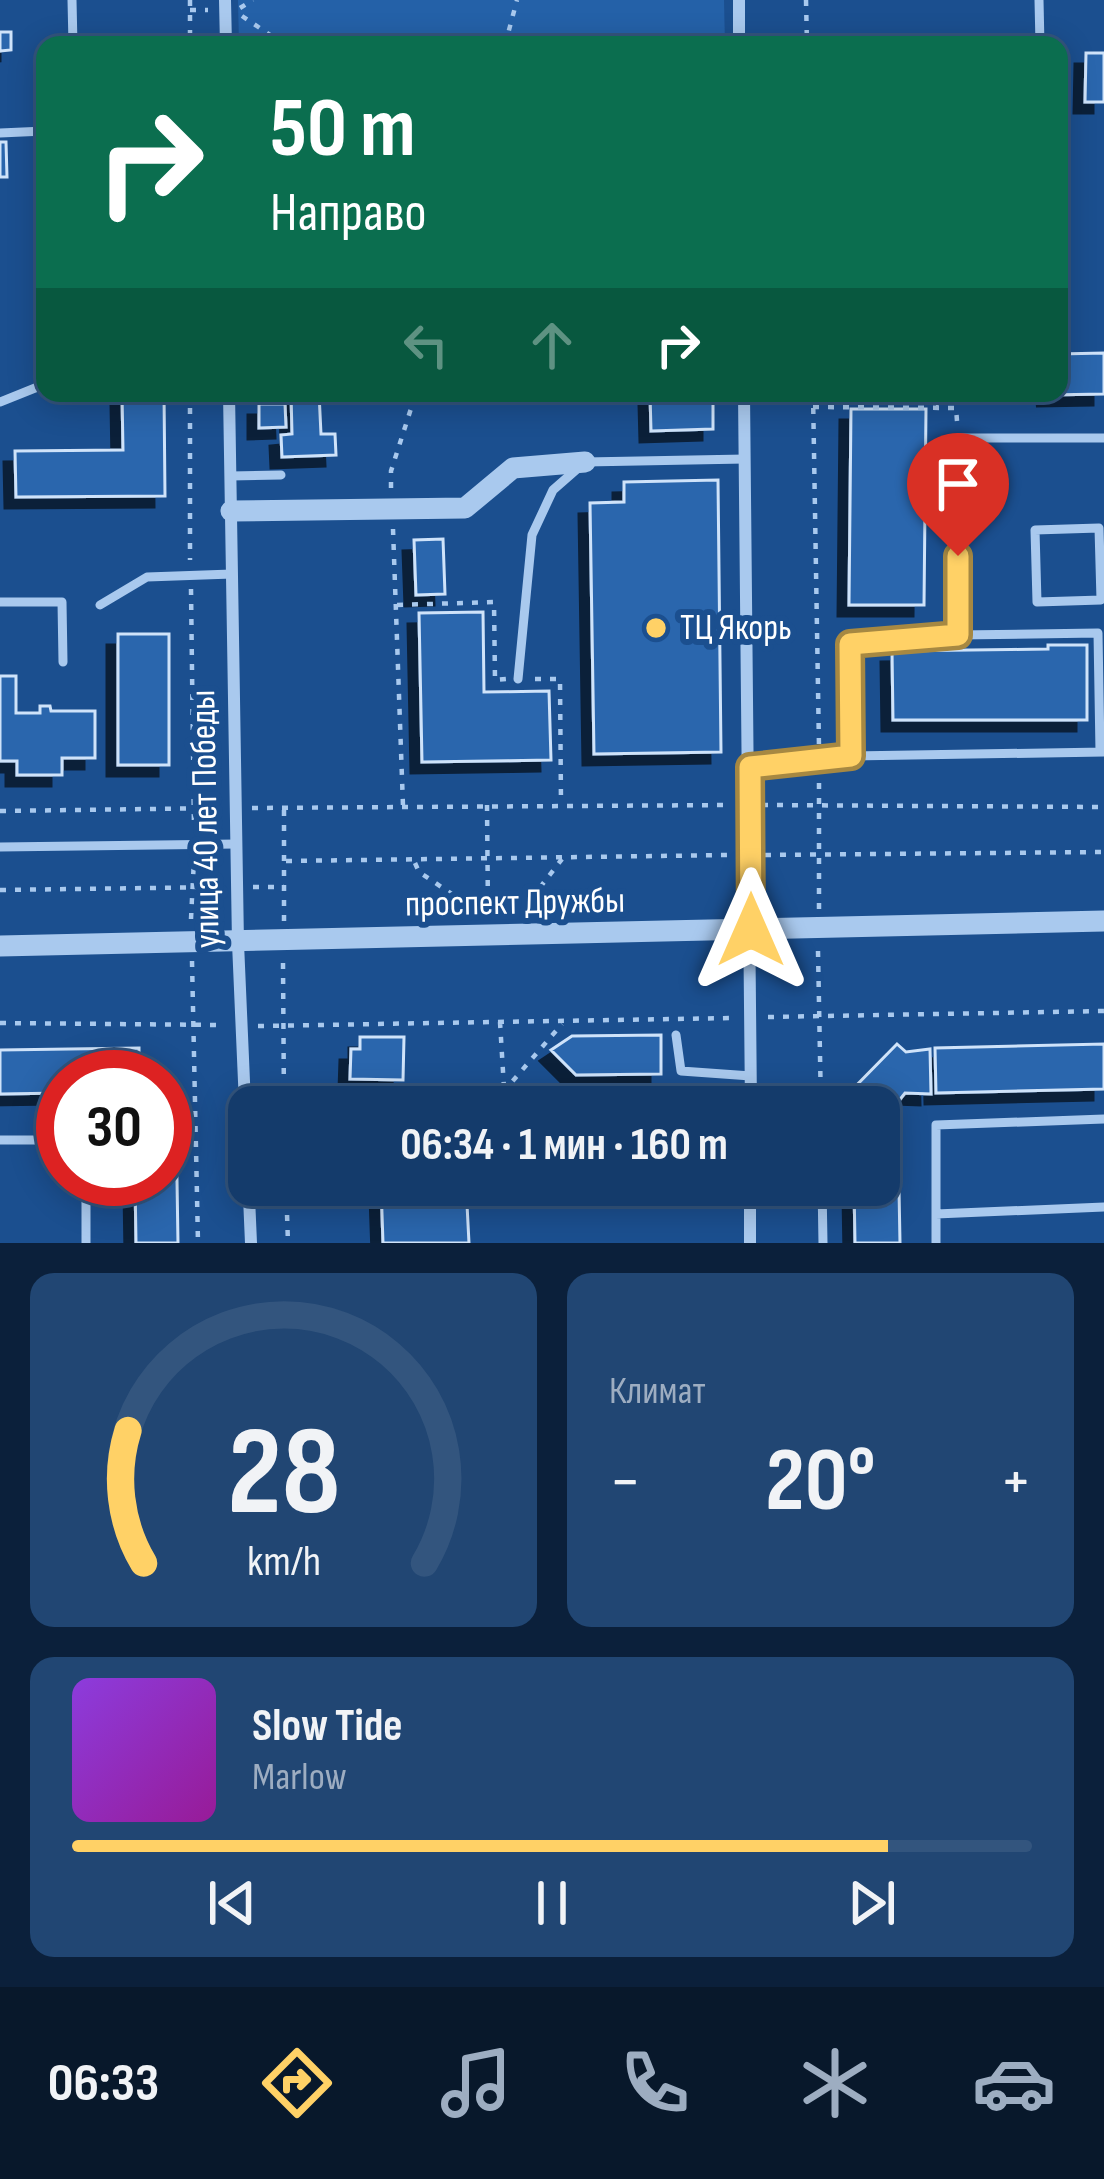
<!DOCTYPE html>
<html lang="ru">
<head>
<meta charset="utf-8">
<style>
  :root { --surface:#143b6b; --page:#214673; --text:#f1f3f6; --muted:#9dadc1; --line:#33557e; --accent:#ffd166 }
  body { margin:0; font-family:"Sofia Sans Condensed",sans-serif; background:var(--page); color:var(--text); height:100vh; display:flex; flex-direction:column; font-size:45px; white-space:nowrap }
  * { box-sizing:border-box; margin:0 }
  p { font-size:39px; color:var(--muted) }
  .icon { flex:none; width:66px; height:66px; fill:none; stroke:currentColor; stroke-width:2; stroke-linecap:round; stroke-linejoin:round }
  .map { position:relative; height:1243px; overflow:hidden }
  .side { display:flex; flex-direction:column; gap:30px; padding:30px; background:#0b203b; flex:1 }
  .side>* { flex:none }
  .banner { position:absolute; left:36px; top:36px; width:1032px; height:366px; border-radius:24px; box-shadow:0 6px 30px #0003,0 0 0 3px var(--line); background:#0b6e4f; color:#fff; overflow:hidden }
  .speed { position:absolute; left:36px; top:1050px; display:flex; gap:24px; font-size:60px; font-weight:700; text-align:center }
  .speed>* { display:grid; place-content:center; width:156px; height:156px; border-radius:50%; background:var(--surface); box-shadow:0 6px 30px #0003,0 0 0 3px var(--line); line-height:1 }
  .speed .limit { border:18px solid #d22; background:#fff; color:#111 }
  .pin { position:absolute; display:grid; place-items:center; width:102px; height:102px; color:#fff; margin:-123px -51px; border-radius:50% 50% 50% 0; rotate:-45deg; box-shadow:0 0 12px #0007 }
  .pin .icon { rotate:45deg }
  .me { position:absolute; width:132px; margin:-66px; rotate:0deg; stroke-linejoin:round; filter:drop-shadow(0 0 9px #0008) }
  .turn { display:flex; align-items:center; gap:42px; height:252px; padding:0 36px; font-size:54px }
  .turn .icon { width:156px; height:156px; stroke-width:2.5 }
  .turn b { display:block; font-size:84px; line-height:102px }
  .lanes { display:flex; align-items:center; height:114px; padding:0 36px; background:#0003; justify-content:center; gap:60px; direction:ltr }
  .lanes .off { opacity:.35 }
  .big { font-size:90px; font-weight:700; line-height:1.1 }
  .side .widget { flex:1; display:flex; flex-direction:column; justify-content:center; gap:18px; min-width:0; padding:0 42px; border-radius:24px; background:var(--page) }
  .side .dial { align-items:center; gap:0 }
  .dial svg { height:312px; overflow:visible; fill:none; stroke:var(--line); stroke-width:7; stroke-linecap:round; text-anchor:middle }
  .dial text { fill:var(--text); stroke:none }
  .song { display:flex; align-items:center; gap:36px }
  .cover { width:144px; height:144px; border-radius:18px; background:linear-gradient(135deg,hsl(270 70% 55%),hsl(300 70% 35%)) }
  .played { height:12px; border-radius:6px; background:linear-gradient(90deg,var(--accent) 85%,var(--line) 85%) }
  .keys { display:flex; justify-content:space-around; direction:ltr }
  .heat { display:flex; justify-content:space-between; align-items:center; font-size:66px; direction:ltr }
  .side .tiles { flex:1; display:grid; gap:30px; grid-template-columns:1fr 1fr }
  .widget:last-child { grid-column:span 2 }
  .trip { position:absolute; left:228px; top:1086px; width:672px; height:120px; border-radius:24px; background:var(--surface); box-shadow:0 6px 30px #0003,0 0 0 3px var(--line); font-weight:700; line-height:120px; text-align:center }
  .tabs { display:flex; height:192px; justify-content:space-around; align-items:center; background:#08182b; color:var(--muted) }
  .tabs .icon { width:84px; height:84px }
  .tabs .current { color:var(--accent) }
  .tabs b { font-size:54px; color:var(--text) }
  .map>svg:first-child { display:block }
</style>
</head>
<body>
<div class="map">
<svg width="1104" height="1243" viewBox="0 0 1104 1243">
  <defs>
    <filter id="shadow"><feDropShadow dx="-11" dy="11" stdDeviation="0" flood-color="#0009"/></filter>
  </defs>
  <rect width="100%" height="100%" fill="#1b4f8f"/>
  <path fill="#2461a8" d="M238,0H724L725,45H239Z"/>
  <path fill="#2a66ad" stroke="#cfe3fa" stroke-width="3" filter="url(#shadow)" d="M0,32H11V50L0,51Z
    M119,37H161V45H119Z
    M1086,53H1104V102H1085Z
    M0,142H6L7,177H0Z
    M1104,353V394L1047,395L1059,393V354Z
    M122,393H164L165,496L16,497L15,451L123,450Z
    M291,393H319L321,434H335L336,455L282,457L281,435L292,434Z
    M650,393H713V429L651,431Z
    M259,404H285L286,427L259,428Z
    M851,409H926L924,605H849Z
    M718,480L721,752L594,754L590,503L624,502V482Z
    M443,539L445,594L416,595L414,540Z
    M483,612L484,692L549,691L551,760L422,762L419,613Z
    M118,634H169V765H118Z
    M1048,645H1087V720H893L892,651L1048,649Z
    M0,676H16V713H40V706H50L51,711H95V758H62V775H17V761H0Z
    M661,1035V1074L576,1075L551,1050L572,1036Z
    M360,1037H404L403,1080L350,1079L351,1049H360Z
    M897,1044L906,1052L930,1049L931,1094L905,1093L894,1107V1131H879V1107H856L846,1096Z
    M1104,1044V1089L936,1093L935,1048Z
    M139,1048V1077H63V1093L0,1094V1050Z
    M165,1118H176L178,1243H136L135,1179H165Z
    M879,1135H898L900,1243H855L854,1185H879Z
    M381,1185H466L469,1243H383Z"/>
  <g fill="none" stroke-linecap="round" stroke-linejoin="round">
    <path stroke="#a9c9ee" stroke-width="4.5" stroke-dasharray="6 9" stroke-linecap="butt" d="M190,0V45
      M806,0L807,45
      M240,8L253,0
      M190,10H208
      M242,16L285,45
      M505,45L517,0
      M190,393V560
      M813,393L819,747
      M925,393L939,405
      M813,407L956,408L957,421
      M391,488V471L416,393
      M393,529L403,806
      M191,589L194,829
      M397,605L494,602L495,680L506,679
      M535,679H560L561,804
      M487,805L488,913
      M762,805L1104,807
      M252,808L732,805
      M0,811L222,808
      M765,855L1104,852
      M286,861L730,855
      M415,863L419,872L461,900
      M253,887H284
      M0,890L222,887
      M531,899L562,859
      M819,909V777
      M191,919L194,859
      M284,921V807
      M818,951L821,1107
      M192,961L198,1243
      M283,963L284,1107
      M768,1017L1104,1011
      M500,1022L504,1088
      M0,1023L222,1025
      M258,1026L732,1018
      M293,1107L369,1098L504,1091L562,1024
      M286,1185L288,1243"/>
    <path stroke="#a9c9ee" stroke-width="9" d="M72,0L73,45
      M1039,0L1040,45
      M0,133L45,131
      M0,402L45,384
      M230,476L281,475
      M1099,528L1101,600L1037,602L1035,530Z
      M0,602H62L63,662
      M100,605L147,577L232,574
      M958,635V438H1104
      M518,679L532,535L553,490L585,462L745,459
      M851,756L850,644L958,635L1098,633L1100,752
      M750,767L851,756L1104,752
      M0,847L237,844
      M676,1035L681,1071L751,1076
      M0,1140H63
      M822,1185L823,1243
      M936,1214L1104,1207
      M86,1243V1179
      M936,1243V1125L1104,1119"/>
    <path stroke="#a9c9ee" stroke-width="12" d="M225,0L226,45
      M739,0V45
      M229,393L238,943L251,1243
      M744,393L751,1107
      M750,1243V1185"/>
    <path stroke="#a9c9ee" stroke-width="21" d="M231,511L465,508L513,468L585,462
      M0,946L1104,921"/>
  </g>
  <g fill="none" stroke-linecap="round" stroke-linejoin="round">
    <g stroke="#a68842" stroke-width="30">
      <path id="route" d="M751,930L750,767L851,756L850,644L958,635V556"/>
    </g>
    <use href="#route" stroke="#ffd166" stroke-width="21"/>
  </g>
  <circle fill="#ffd166" stroke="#1b4f8f" stroke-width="4.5" cx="656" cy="628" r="12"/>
  <g text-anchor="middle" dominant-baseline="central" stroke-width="12" stroke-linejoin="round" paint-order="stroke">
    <g font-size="36" fill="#fff" stroke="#1b4f8f" text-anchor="start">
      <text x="680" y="628">ТЦ Якорь</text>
    </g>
    <g font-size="36" fill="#fff" stroke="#1b4f8f">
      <text transform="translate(206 819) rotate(-91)">улица 40 лет Победы</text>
      <text transform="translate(515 903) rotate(-1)">проспект Дружбы</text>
    </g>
  </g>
</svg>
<div class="speed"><div class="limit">30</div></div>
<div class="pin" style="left:958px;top:556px;background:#d93025"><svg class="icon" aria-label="arrive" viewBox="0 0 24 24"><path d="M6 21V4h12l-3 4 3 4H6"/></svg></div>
<svg class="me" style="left:751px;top:930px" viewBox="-20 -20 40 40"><path d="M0-17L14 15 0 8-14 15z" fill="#ffd166" stroke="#fff" stroke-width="4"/></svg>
<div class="trip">06:34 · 1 мин · 160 m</div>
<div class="banner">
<div class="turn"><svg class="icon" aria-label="right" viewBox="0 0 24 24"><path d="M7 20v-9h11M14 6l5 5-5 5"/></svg><div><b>50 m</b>Направо</div></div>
<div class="lanes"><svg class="icon off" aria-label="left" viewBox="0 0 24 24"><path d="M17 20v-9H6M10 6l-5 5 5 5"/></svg><svg class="icon off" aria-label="ahead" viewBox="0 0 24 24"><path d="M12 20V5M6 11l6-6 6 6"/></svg><svg class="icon" aria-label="right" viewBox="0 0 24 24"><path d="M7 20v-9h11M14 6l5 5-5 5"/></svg></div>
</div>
</div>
<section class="side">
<div class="tiles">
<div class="widget dial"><svg viewBox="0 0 100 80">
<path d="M14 69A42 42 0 1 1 86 69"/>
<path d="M14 69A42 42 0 0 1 10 35" stroke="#ffd166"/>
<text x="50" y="56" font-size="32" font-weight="700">28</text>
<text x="50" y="72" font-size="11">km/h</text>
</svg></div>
<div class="widget"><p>Климат</p>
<div class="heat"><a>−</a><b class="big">20°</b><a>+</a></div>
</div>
<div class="widget">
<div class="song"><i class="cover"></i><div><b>Slow Tide</b><p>Marlow</p></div></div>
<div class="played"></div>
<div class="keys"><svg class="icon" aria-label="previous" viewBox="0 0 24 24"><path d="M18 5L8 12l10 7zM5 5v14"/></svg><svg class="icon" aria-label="pause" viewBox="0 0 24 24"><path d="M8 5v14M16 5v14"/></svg><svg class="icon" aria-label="next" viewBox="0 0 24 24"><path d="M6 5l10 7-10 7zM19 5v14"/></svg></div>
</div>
</div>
</section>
<nav class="tabs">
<b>06:33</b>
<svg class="icon current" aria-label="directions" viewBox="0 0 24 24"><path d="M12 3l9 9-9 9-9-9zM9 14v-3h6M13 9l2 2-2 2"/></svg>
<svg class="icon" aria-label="music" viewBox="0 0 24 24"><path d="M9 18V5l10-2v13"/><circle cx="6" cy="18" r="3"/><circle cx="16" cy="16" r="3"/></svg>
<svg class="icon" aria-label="phone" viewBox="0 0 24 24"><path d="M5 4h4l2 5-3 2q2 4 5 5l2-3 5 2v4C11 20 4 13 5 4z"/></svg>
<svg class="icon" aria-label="climate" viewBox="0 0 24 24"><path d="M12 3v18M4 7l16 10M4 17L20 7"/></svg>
<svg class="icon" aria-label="car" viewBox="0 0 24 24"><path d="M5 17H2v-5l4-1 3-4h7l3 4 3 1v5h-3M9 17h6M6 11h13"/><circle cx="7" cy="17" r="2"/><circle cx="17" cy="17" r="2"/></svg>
</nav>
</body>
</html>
